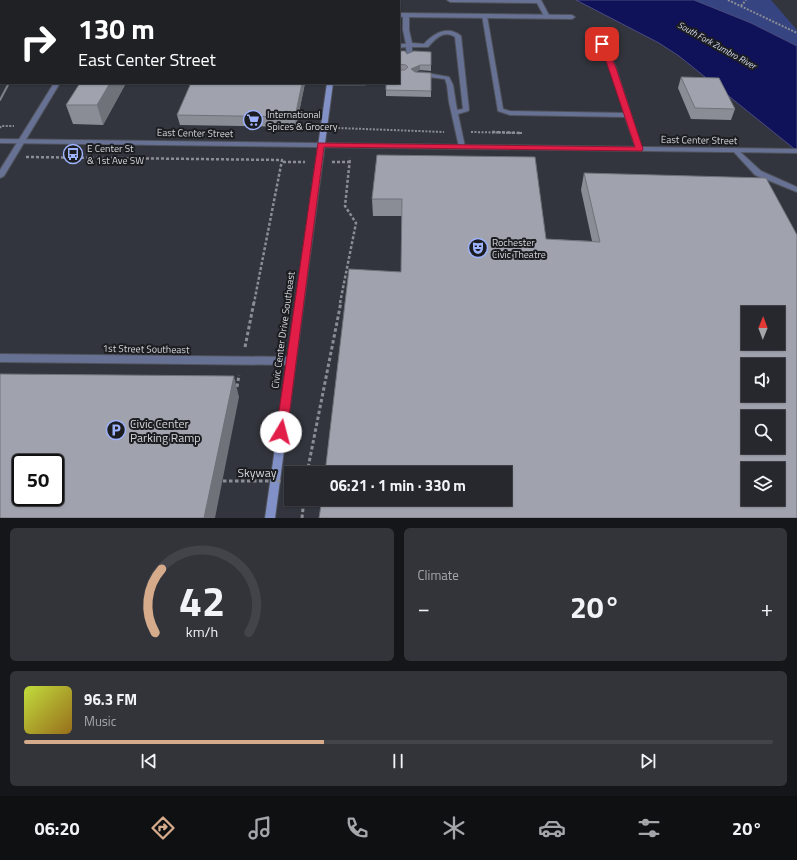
<!DOCTYPE html>
<html lang="en">
<head>
<meta charset="utf-8">
<style>
  :root { --surface:#26282e; --page:#32343a; --text:#f1f3f6; --muted:#a4a6aa; --line:#42444a; --accent:#d6ab8b }
  body { margin:0; font-family:"Titillium Web",sans-serif; background:var(--page); color:var(--text); height:100vh; display:flex; flex-direction:column; font-size:15px; white-space:nowrap }
  * { box-sizing:border-box; margin:0 }
  p { font-size:13px; color:var(--muted) }
  .icon { flex:none; width:22px; height:22px; fill:none; stroke:currentColor; stroke-width:2; stroke-linecap:round; stroke-linejoin:round }
  .map { position:relative; height:518px; overflow:hidden }
  .drawer { display:flex; flex-direction:column; gap:10px; padding:10px; background:#151619; flex:1 }
  .drawer>* { flex:none }
  .top-card { position:absolute; left:0px; top:0px; width:400px; height:84px; box-shadow:0 1px 3px #0004,0 0 0 1px var(--line); background:#202124; color:#fff; overflow:hidden }
  .needle { width:26px; rotate:1deg }
  .tools { position:absolute; left:741px; top:306px; display:grid; gap:8px }
  .tools a { display:grid; place-items:center; width:44px; height:44px; border-radius:0px; background:var(--surface); box-shadow:0 1px 3px #0004,0 0 0 1px var(--line); font-size:20px }
  .speed { position:absolute; left:12px; top:454px; display:flex; gap:8px; font-size:20px; font-weight:700; text-align:center }
  .speed>* { display:grid; place-content:center; width:52px; height:52px; border-radius:50%; background:var(--surface); box-shadow:0 1px 3px #0004,0 0 0 1px var(--line); line-height:1 }
  .speed .limit { border:2px solid #111; border-radius:6px; background:#fff; color:#111 }
  .pin { position:absolute; display:grid; place-items:center; width:34px; height:34px; color:#fff; margin:-17px; border-radius:8px; box-shadow:0 2px 6px #0006 }
  .me { position:absolute; width:44px; margin:-22px; rotate:8deg; stroke-linejoin:round; filter:drop-shadow(0 0 3px #0008) }
  .turn { display:flex; align-items:center; gap:14px; height:84px; padding:0 12px; font-size:18px }
  .turn .icon { width:52px; height:52px; stroke-width:2.5 }
  .turn b { display:block; font-size:28px; line-height:34px }
  .big { font-size:30px; font-weight:700; line-height:1.1 }
  .drawer .widget { flex:1; display:flex; flex-direction:column; justify-content:center; gap:6px; min-width:0; padding:0 14px; border-radius:6px; background:var(--page) }
  .drawer .dial { align-items:center; gap:0 }
  .dial svg { height:104px; overflow:visible; fill:none; stroke:var(--line); stroke-width:7; stroke-linecap:round; text-anchor:middle }
  .dial text { fill:var(--text); stroke:none }
  .song { display:flex; align-items:center; gap:12px }
  .cover { width:48px; height:48px; border-radius:6px; background:linear-gradient(135deg,hsl(70 70% 55%),hsl(40 70% 35%)) }
  .played { height:4px; border-radius:2px; background:linear-gradient(90deg,var(--accent) 40%,var(--line) 40%) }
  .keys { display:flex; justify-content:space-around; direction:ltr }
  .heat { display:flex; justify-content:space-between; align-items:center; font-size:22px; direction:ltr }
  .drawer .tiles { flex:1; display:grid; gap:10px; grid-template-columns:1fr 1fr }
  .widget:last-child { grid-column:span 2 }
  .trip { position:absolute; left:284px; top:466px; width:228px; height:40px; border-radius:0px; background:var(--surface); box-shadow:0 1px 3px #0004,0 0 0 1px var(--line); font-weight:700; line-height:40px; text-align:center }
  .menu { display:flex; height:64px; justify-content:space-around; align-items:center; background:#0f1012; color:var(--muted) }
  .menu .icon { width:28px; height:28px }
  .menu .selected { color:var(--accent) }
  .menu b { font-size:18px; color:var(--text) }
  .map>svg:first-child { display:block }
</style>
</head>
<body>
<div class="map">
<svg width="797" height="518" viewBox="0 0 797 518">
  <rect width="100%" height="100%" fill="#33353e"/>
  <path fill="#364581" d="M694,0H771L797,30V46L751,23Z"/>
  <path fill="#0f1159" stroke="#4a4c80" d="M576,0H694L751,23L797,46V151L679,56L659,43Z"/>
  <g fill="none" stroke-linecap="round" stroke-linejoin="round">
    <g stroke="#50525a" stroke-width="2">
      <path id="service" d="M3,0H9V1H3Z
        M61,0H67V1H61Z
        M204,0H210V1H204Z
        M244,0H250V1H244Z
        M385,0H391L384,1Z
        M447,0H541L550,17L545,18L537,3L450,2Z
        M1,6V10L0,11V7Z
        M406,13L409,15V30L412,43L424,44C434,33 448,25 461,36L469,110L468,111L458,114L465,147L464,148L462,149L459,147L449,102L447,85L445,79L421,76L418,74L421,72L449,77L453,85L457,110L463,109L455,37C444,30 436,38 428,47H412V57L407,58L406,47L399,48V44H406L403,30V15Z
        M482,15L487,16L503,109L510,111L624,113L610,68L599,44L601,33L605,30H609L610,31L606,35L605,44L616,68L642,149L641,150L639,151L636,149L625,117L510,115L498,111Z
        M327,83H368L365,85H330Z
        M735,148L737,149L761,171L797,187V192L755,175L733,151L732,150Z"/>
    </g>
    <g stroke="#50525a" stroke-width="2">
      <path id="minor" d="M105,0H111L104,1Z
        M0,11H1V15H0Z
        M399,13L572,15L575,17L572,19L399,17Z
        M54,83H60L4,176L0,178V170Z
        M0,354L291,357L294,358L296,361L294,364L291,365L0,362Z"/>
    </g>
    <g stroke="#50525a" stroke-width="2">
      <path id="tertiary" d="M0,139L797,149V153L0,143Z"/>
    </g>
    <g stroke="#50525a" stroke-width="2">
      <path id="secondary" d="M339,0H345V1H339Z
        M327,83H333L275,518H265Z"/>
    </g>
    <path stroke="#8b8d94" stroke-width="2" stroke-dasharray="2 1.5" stroke-linecap="butt" d="M728,0L797,33
      M741,6L746,0
      M0,128L1,126H14
      M338,128L444,132
      M292,131L300,128H311
      M471,132L522,133"/>
    <path stroke="#8b8d94" stroke-width="2.5" stroke-dasharray="3 2" stroke-linecap="butt" d="M492,132L522,133
      M26,157L282,160L254,303
      M283,162H305
      M332,162H349
      M340,303L356,223L345,206L350,158"/>
    <path stroke="#8b8d94" stroke-width="3" stroke-dasharray="3.5 2.5" stroke-linecap="butt" d="M245,347L254,302
      M237,387L239,375
      M307,473L341,302
      M302,518L304,499"/>
    <use href="#service" fill="#667194" fill-rule="evenodd"/>
    <use href="#minor" fill="#667194" fill-rule="evenodd"/>
    <use href="#tertiary" fill="#667194" fill-rule="evenodd"/>
    <use href="#secondary" fill="#8191c8" fill-rule="evenodd"/>
    <path stroke="#7f8188" stroke-width="2" d="M0,100L9,83"/>
    <path stroke="#8b8d94" stroke-width="3" stroke-dasharray="3.5 2.5" stroke-linecap="butt" d="M223,481H291"/>
  </g>
  <path fill="#8a8c96" d="M259,0H309L308,1H259Z
    M399,51L407,54L431,52V71L420,70L416,72L431,91V97L386,96V90L401,70H399Z
    M681,77L735,109L731,120L691,119L678,88Z
    M126,83L103,125L73,124L66,105Z
    M191,83H305L296,127L180,125L177,115Z
    M377,155L546,239L592,241L581,190L584,173L797,235L401,272L402,216H373L372,199Z"/>
  <path fill="#70727a" d="M179,0H190V1H178Z
    M420,65V70L411,74V69Z
    M110,83H126L103,125L97,105Z
    M302,83H305L296,127L295,117Z
    M234,376L239,397L215,518H204Z"/>
  <path fill="#a0a3ae" stroke="#70727a" fill-rule="evenodd" d="M132,0H179L178,1H131Z
    M273,0H306V1H273Z
    M399,51H405L407,54L414,51L431,52V65H420L411,69L415,72L431,73V91L386,90V83H399V70H405L408,67L406,65L399,64Z
    M681,77L719,78L735,109L695,108Z
    M80,83H110L97,105H66Z
    M191,83H302L295,117L177,115Z
    M377,155L535,157L546,239L600,242L584,173L766,178L797,235V518H319L322,499H505V473H325L349,269L401,272L402,199H372ZM748,313H778V343H748ZM748,365H778V395H748ZM748,417H778V447H748ZM748,469H778V499H748Z
    M0,374L234,376L204,518H0ZM21,463H55V497H21Z"/>
  <path fill="#e11d48" stroke="#92132f" d="M600,43L605,44L616,68L643,149L642,151L324,147L287,432L285,436L281,437L277,436L276,432L318,143L635,147Z"/>
  <defs>
    <g id="supermarket-ring" transform="scale(1)"><circle r="9.5" fill="#1c1d21" stroke="#9eb3fd" stroke-width="1.5"/><path d="M-6-5.5h2.5l.6 2H6L4.5 2H-2.5L-4.4-4H-6ZM-1.5 3.2a1.3 1.3 0 1 0 .1 0ZM3 3.2a1.3 1.3 0 1 0 .1 0Z" fill="#9eb3fd"/></g>
    <g id="bus-ring" transform="scale(1)"><circle r="9.5" fill="#1c1d21" stroke="#9eb3fd" stroke-width="1.5"/><path d="M-5-6H5V4H4V6H2V4H-2V6H-4V4H-5ZM-3.5-4V0h7V-4ZM-3.5 1.2v1.5H-2V1.2ZM2 1.2v1.5H3.5V1.2Z" fill="#9eb3fd"/></g>
    <g id="theatre-ring" transform="scale(1)"><circle r="9.5" fill="#1c1d21" stroke="#9eb3fd" stroke-width="1.5"/><path d="M-5-5.5Q0-4 5-5.5V0Q5 5 0 6Q-5 5-5 0ZM-3.3-2.5H-1v1.5H-3.3ZM1-2.5H3.3v1.5H1ZM-2.8 1Q0 5.5 2.8 1Z" fill="#9eb3fd"/></g>
    <g id="parking-ring" transform="scale(1)"><circle r="9.5" fill="#1c1d21" stroke="#9eb3fd" stroke-width="1.5"/><path d="M-3.5-5.5H1a3.5 3.5 0 0 1 0 7H-1V5.5H-3.5ZM-1-3.4V-.6H.8a1.4 1.4 0 0 0 0-2.8Z" fill="#9eb3fd"/></g>
  </defs>
  <g fill-rule="evenodd">
    <use href="#supermarket-ring" x="253" y="120"/>
    <use href="#bus-ring" x="73" y="154"/>
    <use href="#theatre-ring" x="478" y="248"/>
    <use href="#parking-ring" x="116" y="430"/>
  </g>
  <g text-anchor="middle" dominant-baseline="central" stroke-width="4" stroke-linejoin="round" paint-order="stroke">
    <g font-size="9" font-style="italic" fill="#d1d8ed" stroke="#1c1d21">
      <text transform="translate(717 45) rotate(29)">South Fork Zumbro River</text>
    </g>
    <g font-size="10" fill="#d4d6db" stroke="#1c1d21" text-anchor="start">
      <text x="267" y="114">International<tspan x="267" dy="12">Spices &amp; Grocery</tspan></text>
      <text x="87" y="148">E Center St<tspan x="87" dy="12">&amp; 1st Ave SW</tspan></text>
      <text x="492" y="242">Rochester<tspan x="492" dy="12">Civic Theatre</tspan></text>
    </g>
    <g font-size="10" fill="#d4d6db" stroke="#1c1d21">
      <text transform="translate(195 133) rotate(1)">East Center Street</text>
      <text transform="translate(699 140) rotate(1)">East Center Street</text>
      <text transform="translate(283 330) rotate(-82)">Civic Center Drive Southeast</text>
      <text transform="translate(146 349) rotate(1)">1st Street Southeast</text>
    </g>
    <g font-size="12" fill="#d4d6db" stroke="#1c1d21" text-anchor="start">
      <text x="130" y="423">Civic Center<tspan x="130" dy="14">Parking Ramp</tspan></text>
    </g>
    <g font-size="12" fill="#d4d6db" stroke="#1c1d21">
      <text x="257" y="472">Skyway</text>
    </g>
  </g>
</svg>
<div class="tools">
<a><svg class="needle" viewBox="-14 -14 28 28"><path d="M0-13l5 13h-10z" fill="#e53935"/><path d="M0 13l5-13h-10z" fill="#a4a6aa"/></svg></a>
<a><svg class="icon" aria-label="sound" viewBox="0 0 24 24"><path d="M4 9h4l5-4v14l-5-4H4zM17 9q2 3 0 6"/></svg></a>
<a><svg class="icon" aria-label="search" viewBox="0 0 24 24"><circle cx="10" cy="10" r="6"/><path d="M15 15l6 6"/></svg></a>
<a><svg class="icon" aria-label="layers" viewBox="0 0 24 24"><path d="M12 4l9 5-9 5-9-5zM3 14l9 5 9-5"/></svg></a>
</div>
<div class="speed"><div class="limit">50</div></div>
<div class="pin" style="left:602px;top:44px;background:#d93025"><svg class="icon" aria-label="arrive" viewBox="0 0 24 24"><path d="M6 21V4h12l-3 4 3 4H6"/></svg></div>
<svg class="me" style="left:281px;top:432px" viewBox="-20 -20 40 40"><circle r="19" fill="#fff"/><path d="M0-13L10 11 0 6-10 11z" fill="#e11d48"/></svg>
<div class="trip">06:21 · 1 min · 330 m</div>
<div class="top-card">
<div class="turn"><svg class="icon" aria-label="right" viewBox="0 0 24 24"><path d="M7 20v-9h11M14 6l5 5-5 5"/></svg><div><b>130 m</b>East Center Street</div></div>
</div>
</div>
<section class="drawer">
<div class="tiles">
<div class="widget dial"><svg viewBox="0 0 100 80">
<path d="M14 69A42 42 0 1 1 86 69"/>
<path d="M14 69A42 42 0 0 1 19 20" stroke="#d6ab8b"/>
<text x="50" y="56" font-size="32" font-weight="700">42</text>
<text x="50" y="72" font-size="11">km/h</text>
</svg></div>
<div class="widget"><p>Climate</p>
<div class="heat"><a>−</a><b class="big">20°</b><a>+</a></div>
</div>
<div class="widget">
<div class="song"><i class="cover"></i><div><b>96.3 FM</b><p>Music</p></div></div>
<div class="played"></div>
<div class="keys"><svg class="icon" aria-label="previous" viewBox="0 0 24 24"><path d="M18 5L8 12l10 7zM5 5v14"/></svg><svg class="icon" aria-label="pause" viewBox="0 0 24 24"><path d="M8 5v14M16 5v14"/></svg><svg class="icon" aria-label="next" viewBox="0 0 24 24"><path d="M6 5l10 7-10 7zM19 5v14"/></svg></div>
</div>
</div>
</section>
<nav class="menu">
<b>06:20</b>
<svg class="icon selected" aria-label="directions" viewBox="0 0 24 24"><path d="M12 3l9 9-9 9-9-9zM9 14v-3h6M13 9l2 2-2 2"/></svg>
<svg class="icon" aria-label="music" viewBox="0 0 24 24"><path d="M9 18V5l10-2v13"/><circle cx="6" cy="18" r="3"/><circle cx="16" cy="16" r="3"/></svg>
<svg class="icon" aria-label="phone" viewBox="0 0 24 24"><path d="M5 4h4l2 5-3 2q2 4 5 5l2-3 5 2v4C11 20 4 13 5 4z"/></svg>
<svg class="icon" aria-label="climate" viewBox="0 0 24 24"><path d="M12 3v18M4 7l16 10M4 17L20 7"/></svg>
<svg class="icon" aria-label="car" viewBox="0 0 24 24"><path d="M5 17H2v-5l4-1 3-4h7l3 4 3 1v5h-3M9 17h6M6 11h13"/><circle cx="7" cy="17" r="2"/><circle cx="17" cy="17" r="2"/></svg>
<svg class="icon" aria-label="filters" viewBox="0 0 24 24"><path d="M4 7h16M4 17h16"/><circle cx="9" cy="7" r="2"/><circle cx="15" cy="17" r="2"/></svg>
<b>20°</b>
</nav>
</body>
</html>
